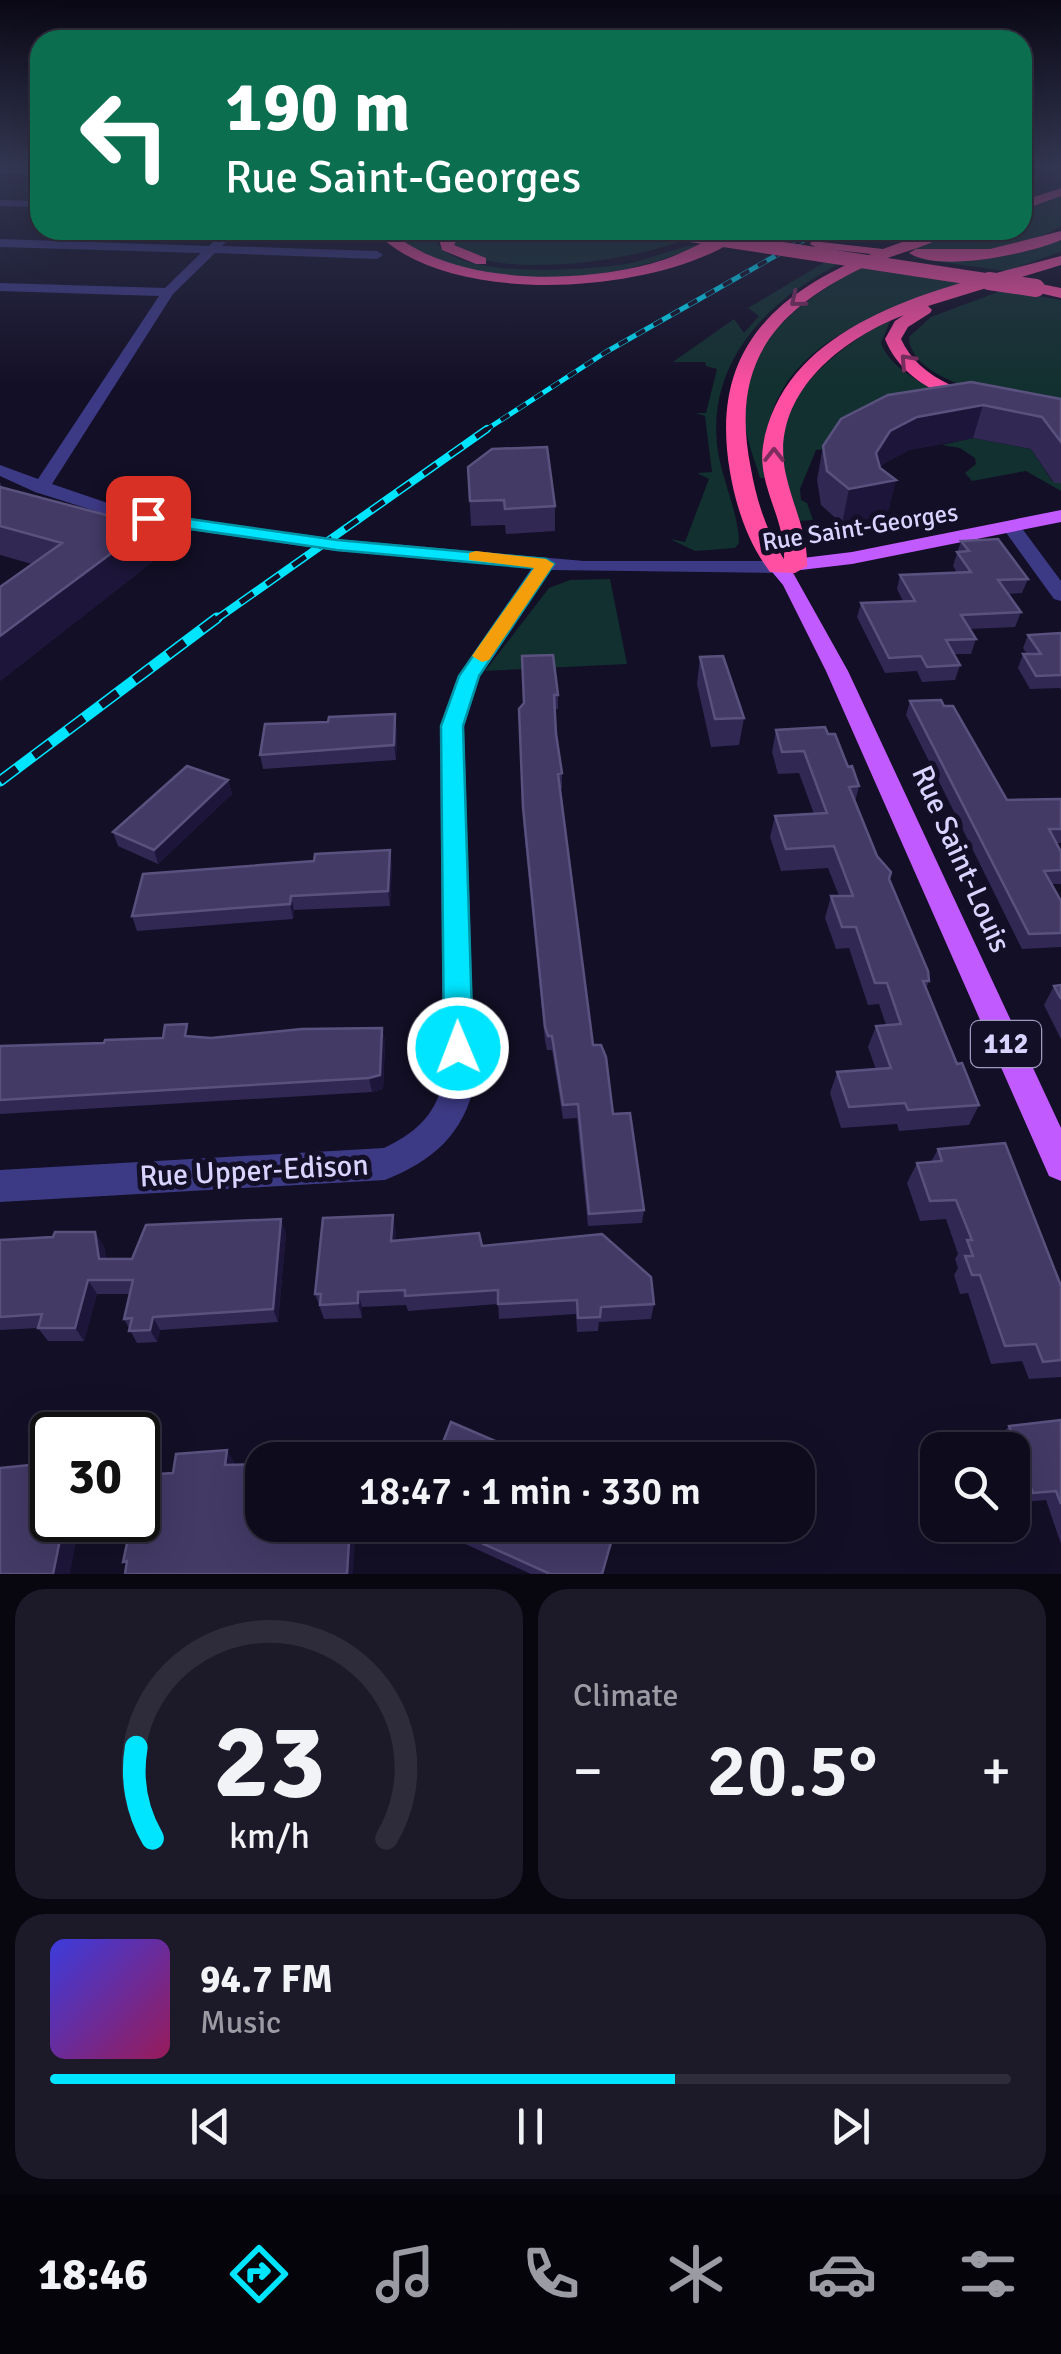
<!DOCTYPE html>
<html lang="en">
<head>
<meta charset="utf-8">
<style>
  :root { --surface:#0e0b1c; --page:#1c1929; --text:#f1f3f6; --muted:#9b9ba3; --line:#2e2b3b; --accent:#00e5ff }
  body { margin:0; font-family:Signika,sans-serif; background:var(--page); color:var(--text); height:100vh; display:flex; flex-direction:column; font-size:38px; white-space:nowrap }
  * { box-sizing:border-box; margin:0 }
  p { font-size:32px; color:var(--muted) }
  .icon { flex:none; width:55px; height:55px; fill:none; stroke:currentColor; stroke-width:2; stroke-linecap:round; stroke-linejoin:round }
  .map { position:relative; height:1574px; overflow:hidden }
  .details { display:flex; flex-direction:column; gap:15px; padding:15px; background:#08060f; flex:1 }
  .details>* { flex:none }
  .guide { position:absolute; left:30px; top:30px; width:1002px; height:210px; border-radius:30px; box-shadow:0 10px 40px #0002,0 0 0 2px var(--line); background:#0b6e4f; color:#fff; overflow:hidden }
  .tools { position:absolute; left:920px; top:1432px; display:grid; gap:20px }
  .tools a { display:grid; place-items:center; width:110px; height:110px; border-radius:20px; background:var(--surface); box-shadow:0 10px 40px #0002,0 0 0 2px var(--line); font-size:50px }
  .speed { position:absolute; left:30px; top:1412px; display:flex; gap:20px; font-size:50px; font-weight:700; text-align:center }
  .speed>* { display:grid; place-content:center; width:130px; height:130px; border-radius:50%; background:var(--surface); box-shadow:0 10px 40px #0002,0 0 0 2px var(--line); line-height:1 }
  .speed .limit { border:5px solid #111; border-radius:15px; background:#fff; color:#111 }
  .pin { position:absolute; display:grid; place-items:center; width:85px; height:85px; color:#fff; margin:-42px; border-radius:20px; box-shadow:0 5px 15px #0006 }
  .me { position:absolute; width:110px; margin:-55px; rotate:359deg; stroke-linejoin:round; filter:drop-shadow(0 0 8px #0008) }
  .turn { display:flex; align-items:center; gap:35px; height:210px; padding:0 30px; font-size:45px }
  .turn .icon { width:130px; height:130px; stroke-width:2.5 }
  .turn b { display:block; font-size:70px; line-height:85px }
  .big { font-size:75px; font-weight:600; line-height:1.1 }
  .details .tile { flex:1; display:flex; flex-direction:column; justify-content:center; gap:15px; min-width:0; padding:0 35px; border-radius:30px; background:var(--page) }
  .details .dial { align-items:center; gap:0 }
  .dial svg { height:260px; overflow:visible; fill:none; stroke:var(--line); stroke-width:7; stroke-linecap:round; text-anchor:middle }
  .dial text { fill:var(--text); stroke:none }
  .song { display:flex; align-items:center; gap:30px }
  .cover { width:120px; height:120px; border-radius:15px; background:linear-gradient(135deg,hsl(240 70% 55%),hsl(330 70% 35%)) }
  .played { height:10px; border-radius:5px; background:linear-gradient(90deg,var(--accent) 65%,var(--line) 65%) }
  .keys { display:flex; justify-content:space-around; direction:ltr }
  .heat { display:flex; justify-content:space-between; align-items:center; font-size:55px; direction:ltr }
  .details .tiles { flex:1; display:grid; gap:15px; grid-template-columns:1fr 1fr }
  .tile:last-child { grid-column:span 2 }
  .trip { position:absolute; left:245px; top:1442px; width:570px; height:100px; border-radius:30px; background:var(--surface); box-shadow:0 10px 40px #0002,0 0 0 2px var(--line); font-weight:600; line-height:100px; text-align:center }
  .tab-bar { display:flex; height:160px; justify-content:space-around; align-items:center; background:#06040b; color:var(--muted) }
  .tab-bar .icon { width:70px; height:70px }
  .tab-bar .current { color:var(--accent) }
  .tab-bar b { font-size:45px; color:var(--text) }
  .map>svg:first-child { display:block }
</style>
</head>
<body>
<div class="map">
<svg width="1061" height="1574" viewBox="0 0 1061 1574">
  <rect width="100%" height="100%" fill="#130f26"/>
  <path fill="#12302f" d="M1061,196V226C1013,254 955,253 901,249L960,230H1022L1023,210Z
    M388,230H448L437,243C461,280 587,270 627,264C652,259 678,246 702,244C618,283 504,290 418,254C407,249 397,238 388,230Z
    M463,230H609L680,241C635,260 488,283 451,243Z
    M1061,240V252L1006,271L911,258L1011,254Z
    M825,262L839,264C766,301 705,364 718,452C723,482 739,515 739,543L735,548L695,551L670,539L685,542L709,479L697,473L712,472L705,416L695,413H706L717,369L706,366L705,362H673L734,319L744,333L759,316L748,308Z
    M859,267L965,283C865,317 755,350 765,478H760C754,459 746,438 744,418C735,345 806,299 859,267Z
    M1003,290L1061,300V409C1023,401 910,386 909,337L931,317Z
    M886,321H890L881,343C898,390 1002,413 1046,429L816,450L800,489L801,500L807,503L813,520L798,521C793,504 785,486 783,469C772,397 832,353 886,321Z
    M973,438L1031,449L1052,481L1061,483V491L1026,471L972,481L965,473L976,464L975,458L960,448L942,445Z
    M610,579L627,664L485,671L549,588L570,580Z"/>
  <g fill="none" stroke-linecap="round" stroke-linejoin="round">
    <path fill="#3d3a85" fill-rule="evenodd" d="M0,168L40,169V175L0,174Z
      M0,200L40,201V207L0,206Z
      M225,230H238L222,246L377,251L383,255L377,259L215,253L173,294L52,484L128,510L337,539L584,561H778L788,567L778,573L551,570L480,676L464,726L475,1082C464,1134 433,1161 385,1180L0,1202V1170L384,1148C414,1134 435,1116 443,1082L440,726L458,676L532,568L337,551L127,521L35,492L0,476V465L38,479L159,296L0,291V283L165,288L201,253L0,247V239L209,246Z
      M1011,521L1018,523L1061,581V601L1054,599L1002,527Z"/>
    <path fill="#c25bff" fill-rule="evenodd" d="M1061,510V522L852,564L792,571L848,671L1061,1128V1181L1049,1176L826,671L783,585L768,567L778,561L852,552Z"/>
    <path fill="#ff4fa3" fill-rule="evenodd" d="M1061,188V196L1022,210V201Z
      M374,230H389C453,287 585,285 663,260C693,250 719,230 750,230C670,295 446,311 374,230Z
      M447,230H462L454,245L486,258V264H476L442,250L439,239Z
      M650,230H685L691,234L684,238Z
      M935,230H955C930,248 891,254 862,268C771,312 730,366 751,469C756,498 766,530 782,556L784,559C786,520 757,485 763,446C785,315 953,285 1061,256V265L928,306L932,310L930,313L908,327L901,339C926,395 1008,402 1061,411V423C1000,412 911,404 885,339L895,321L904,315C839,340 768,397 786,475C793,507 808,533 807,566L795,573L770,572C748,543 736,507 730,472C710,356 768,296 871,254L817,248L810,244L812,241L883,249Z
      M1061,231V240C1028,254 940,273 909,253L916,249H990Z
      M1036,283L1061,288V298L1031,291L1028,288Z"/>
    <g stroke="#00e5ff" stroke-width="5">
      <path id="rail-far2" d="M484,431L606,352L821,230"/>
    </g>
    <g stroke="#00e5ff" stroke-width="8">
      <path id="rail-far1" d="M214,621L487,429"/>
    </g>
    <g stroke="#00e5ff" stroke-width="11">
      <path id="rail" d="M0,781L217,618"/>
    </g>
    <use href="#rail-far2" stroke="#130f26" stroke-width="4" stroke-dasharray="10" stroke-linecap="butt"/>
    <use href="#rail-far1" stroke="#130f26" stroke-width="5" stroke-dasharray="16" stroke-linecap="butt"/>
    <use href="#rail" stroke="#130f26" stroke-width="8" stroke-dasharray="21" stroke-linecap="butt"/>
    <path stroke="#ff4fa3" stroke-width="14" d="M684,234L1005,283"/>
    <path stroke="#ff4fa3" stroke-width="18" d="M989,281L1036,288"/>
  </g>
  <path fill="#312854" d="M1061,399V483H1054L1031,449L973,438L909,450L883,464L880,468L896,480L887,515L842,524L821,505L817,480L823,446L841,419Z
    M468,467L555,506V531L506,534L505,525L471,526Z
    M0,482L2,488L148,526L156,559L0,681V587L32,564L0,555Z
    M961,541L1028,579L1022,593L1008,594L1021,612L1015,627L970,629L976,639L971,654H954L960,665L955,680L922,682L917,671L885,673L857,617L861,603L903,601L897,589L900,575L957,573L953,566Z
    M1061,633V690L1060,688L1030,689L1018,668L1023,654H1027L1023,648L1028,635Z
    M700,657L744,718L739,745L711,747L697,684Z
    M558,695V709H554L556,734L562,773V788H560L593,1045L644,1210L642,1223L588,1226L577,1118L563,1119L552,1050H547L545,1041L523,821L519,709L523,704Z
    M910,701L1007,800L1061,799V843H1056L1061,852V884H1052L1061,901V947L1022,949L906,715Z
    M397,728L396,760L263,769L260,755Z
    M776,730L828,734L859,786L855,802L877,856L889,879L929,981L926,989L957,1064L979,1105L969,1125L899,1131L897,1124L841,1128L830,1093L837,1072L876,1070L868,1047L876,1026L886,1025L879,1004L868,1005L849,948L836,949L825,918L831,896H839L828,868L781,871L770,837L775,816L814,814L799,773L778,774L772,752Z
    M228,780L232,794L158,864L118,846L113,832Z
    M392,864L390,906L294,910L293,919L137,931L132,916Z
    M1061,985V1039L1044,1005L1054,986Z
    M382,1028L385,1042L383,1089L372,1092L0,1114V1046L104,1043L192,1037L211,1038Z
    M938,1149L1061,1286V1377L1029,1379L1022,1361L991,1364L968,1293L960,1294L954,1275L958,1268L955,1259L958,1254L946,1219L920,1221L907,1183L917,1163L931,1162Z
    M396,1231L395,1240L482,1246L654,1304L651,1319L599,1322L598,1331L577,1332L576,1314L499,1319L498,1304L408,1311L406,1305L362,1307V1318L324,1319L315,1294Z
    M286,1233L278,1322L160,1330L157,1342L137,1343L124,1319L130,1294H97L84,1341H48L38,1328L0,1330V1240L104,1246L106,1259H132Z
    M1061,1420V1544L1046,1500L1023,1502L1012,1472V1450H1005L1000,1436L1009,1426Z
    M424,1525H617L603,1574H531Z"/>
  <path fill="#1d163a" d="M983,405L973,438L909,450L883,464L870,485L896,480L887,515L842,524L849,489L876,453L890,431L917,417Z
    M148,526L156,559L0,681V636Z
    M395,714L397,728L396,760L394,745Z
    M228,780L232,794L158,864L154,850Z
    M390,850L392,864L390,906L388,891Z
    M291,896L294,910L293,919L290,904Z
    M382,1028L385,1042L383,1089L372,1092L369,1078Z
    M393,1215L396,1231L394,1256L391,1241Z
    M281,1219L286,1233L278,1322L273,1309Z
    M95,1232L104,1246L108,1273L99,1259Z
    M88,1280L97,1294L84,1341L75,1328Z
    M358,1292L362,1307V1318L358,1303Z
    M153,1317L160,1330L157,1342L150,1330Z
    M227,1450L236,1465H225Z
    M51,1463L52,1465V1486L47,1480Z
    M64,1520H80L70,1574H53Z
    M350,1525H356L353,1574H347Z"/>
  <path fill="#433a66" stroke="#5a527e" stroke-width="2.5" d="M971,382L1061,399V442L1042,417L983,405L917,417L890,431L876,453L880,468L896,480L849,489L827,471L823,446L841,419L888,395Z
    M547,447L555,506L505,509L504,500L470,501L468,467L492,449Z
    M0,487L148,526L0,636V587L62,543L0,526Z
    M998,539L1028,579L998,580L1021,612L961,615L976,639L946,640L960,665L927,667L921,656L889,658L861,603L915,601L900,575L971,572L957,552L969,551L961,541Z
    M1061,633V675L1036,676L1023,654H1041L1028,635Z
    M553,655L558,695H554L556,734L562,773L558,774L593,1045H601L606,1057L613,1114L630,1113L644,1210L589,1214L578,1104L563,1105L552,1036H548L545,1027L523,807L519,709L524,703L522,656Z
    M723,656L744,718L715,719L700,657Z
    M941,700L944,706H953L1007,800L1061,799V829H1049L1061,852V870L1044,871L1061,901V933L1029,934L910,701Z
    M395,714L394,745L260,755L265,724L328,722L329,717Z
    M825,727L828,734H835L848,767L852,766L859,786L849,787L877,856L891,872L889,879L928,971L929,981H923L957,1064L962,1063L979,1105L908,1110L905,1103L849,1107L837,1072L891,1068L876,1026L901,1024L887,983H875L856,927H842L831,896H853L834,846L786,849L775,816L827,813L804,751L782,752L776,730Z
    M187,766L228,780L154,850L113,832Z
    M390,850L388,891L291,896L290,904L132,916L143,874L314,861L315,854Z
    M1061,985V999L1054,986Z
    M187,1024L185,1036L211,1038L302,1029L382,1028L380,1075L369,1078L0,1100V1046L104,1043L105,1040L163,1038L165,1025Z
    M1005,1143L1061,1286V1360L1043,1362L1036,1344L1005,1346L980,1275H972L965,1256H973L967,1240H972L956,1200L930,1201L917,1163L942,1161L938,1149Z
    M393,1215L391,1241L479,1233L482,1246L602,1234L651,1277L654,1304L601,1307L600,1317L578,1318L577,1300L498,1304V1290L405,1296V1290L358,1292V1303L320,1305L321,1294H315L323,1218Z
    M281,1219L273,1309L153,1317L150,1330L129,1331L132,1318L124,1319L133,1280H88L75,1328H38L42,1314L0,1317V1240L53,1237L55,1232H95L99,1259H132L146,1225Z
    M1061,1420V1504L1056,1491L1033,1493L1009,1426Z
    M451,1422L539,1460H436Z
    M326,1444L329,1460H271L275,1447Z
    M227,1450L225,1465L262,1464V1525H350L347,1574H125L127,1561L123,1562L132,1520H138V1497L142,1475L173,1473L176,1454Z
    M51,1463L47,1480H52V1520H64L53,1574H0V1468Z
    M442,1525H616L602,1574H550Z"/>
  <defs><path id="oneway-chevron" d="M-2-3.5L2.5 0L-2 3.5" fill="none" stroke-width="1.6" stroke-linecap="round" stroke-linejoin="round" transform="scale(2.5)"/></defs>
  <g stroke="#7d2c5e">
    <use href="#oneway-chevron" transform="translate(797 300) rotate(141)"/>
    <use href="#oneway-chevron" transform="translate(907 361) rotate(-133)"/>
    <use href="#oneway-chevron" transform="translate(774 455) rotate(-90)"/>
  </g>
  <linearGradient id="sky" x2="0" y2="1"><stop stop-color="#0a0815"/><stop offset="0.43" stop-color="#333752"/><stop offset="1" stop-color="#333752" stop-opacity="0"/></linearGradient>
  <rect width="1061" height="387" fill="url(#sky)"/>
  <path fill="#00e5ff" stroke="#0095a6" stroke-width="2.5" d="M148,513L337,540L546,559L554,564L479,676L463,726L473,1048L468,1057L458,1060L448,1057L444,1048L441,726L459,676L534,568L337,550L142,522L140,518Z"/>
  <path fill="#f59e0b" d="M476,551L546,559L554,564L489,660L482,662L472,656L534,568L469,560V553Z"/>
  <g text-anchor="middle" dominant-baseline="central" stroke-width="10" stroke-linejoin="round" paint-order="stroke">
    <g font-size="25" fill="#d9d4ff" stroke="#130f26">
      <text transform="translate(860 527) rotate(-9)">Rue Saint-Georges</text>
    </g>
    <rect fill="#130f26" stroke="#9e99be" stroke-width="2.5" x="971" y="1021" width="70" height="46" rx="8"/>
    <g font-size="28" font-weight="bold" fill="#d9d4ff">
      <text x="1006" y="1044">112</text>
    </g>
    <g font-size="30" fill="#d9d4ff" stroke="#130f26">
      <text transform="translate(961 859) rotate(66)">Rue Saint-Louis</text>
      <text transform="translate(254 1171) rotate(-3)">Rue Upper-Edison</text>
    </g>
  </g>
</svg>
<div class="tools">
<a><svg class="icon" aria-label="search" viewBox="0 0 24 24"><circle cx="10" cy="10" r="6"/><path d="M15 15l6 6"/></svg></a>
</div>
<div class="speed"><div class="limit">30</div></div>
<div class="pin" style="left:148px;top:518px;background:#d93025"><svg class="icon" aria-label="arrive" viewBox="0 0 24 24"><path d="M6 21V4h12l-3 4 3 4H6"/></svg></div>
<svg class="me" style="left:458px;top:1048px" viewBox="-20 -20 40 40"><circle r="17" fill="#00e5ff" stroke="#fff" stroke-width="3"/><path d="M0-11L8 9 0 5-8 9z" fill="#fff"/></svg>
<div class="trip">18:47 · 1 min · 330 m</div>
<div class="guide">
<div class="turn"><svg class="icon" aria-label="left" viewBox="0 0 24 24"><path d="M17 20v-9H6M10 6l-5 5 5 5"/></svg><div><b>190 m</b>Rue Saint-Georges</div></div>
</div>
</div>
<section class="details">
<div class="tiles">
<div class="tile dial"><svg viewBox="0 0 100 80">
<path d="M14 69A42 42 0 1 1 86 69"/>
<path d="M14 69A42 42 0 0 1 9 41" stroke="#00e5ff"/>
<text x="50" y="56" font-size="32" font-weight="700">23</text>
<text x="50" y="72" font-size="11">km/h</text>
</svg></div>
<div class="tile"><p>Climate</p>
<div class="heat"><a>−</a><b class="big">20.5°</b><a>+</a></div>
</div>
<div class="tile">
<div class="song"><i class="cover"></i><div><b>94.7 FM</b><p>Music</p></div></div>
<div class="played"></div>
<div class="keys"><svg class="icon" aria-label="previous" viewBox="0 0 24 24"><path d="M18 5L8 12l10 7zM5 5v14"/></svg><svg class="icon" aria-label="pause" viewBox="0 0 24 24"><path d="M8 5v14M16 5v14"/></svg><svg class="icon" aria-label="next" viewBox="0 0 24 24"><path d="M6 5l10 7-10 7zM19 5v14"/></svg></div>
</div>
</div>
</section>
<nav class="tab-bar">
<b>18:46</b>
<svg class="icon current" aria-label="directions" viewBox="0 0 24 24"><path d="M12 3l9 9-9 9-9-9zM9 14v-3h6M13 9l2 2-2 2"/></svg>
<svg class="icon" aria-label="music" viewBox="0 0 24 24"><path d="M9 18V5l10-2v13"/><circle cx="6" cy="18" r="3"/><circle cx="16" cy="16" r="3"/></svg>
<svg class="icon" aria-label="phone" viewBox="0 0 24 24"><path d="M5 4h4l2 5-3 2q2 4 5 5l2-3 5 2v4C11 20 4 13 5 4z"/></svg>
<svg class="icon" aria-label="climate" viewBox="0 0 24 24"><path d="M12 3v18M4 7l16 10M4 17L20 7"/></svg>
<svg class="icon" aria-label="car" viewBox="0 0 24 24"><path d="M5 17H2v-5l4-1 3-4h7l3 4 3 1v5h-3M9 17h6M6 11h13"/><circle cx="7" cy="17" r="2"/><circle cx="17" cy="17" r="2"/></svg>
<svg class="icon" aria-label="filters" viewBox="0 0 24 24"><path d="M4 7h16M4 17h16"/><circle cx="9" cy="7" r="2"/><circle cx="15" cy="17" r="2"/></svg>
</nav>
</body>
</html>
